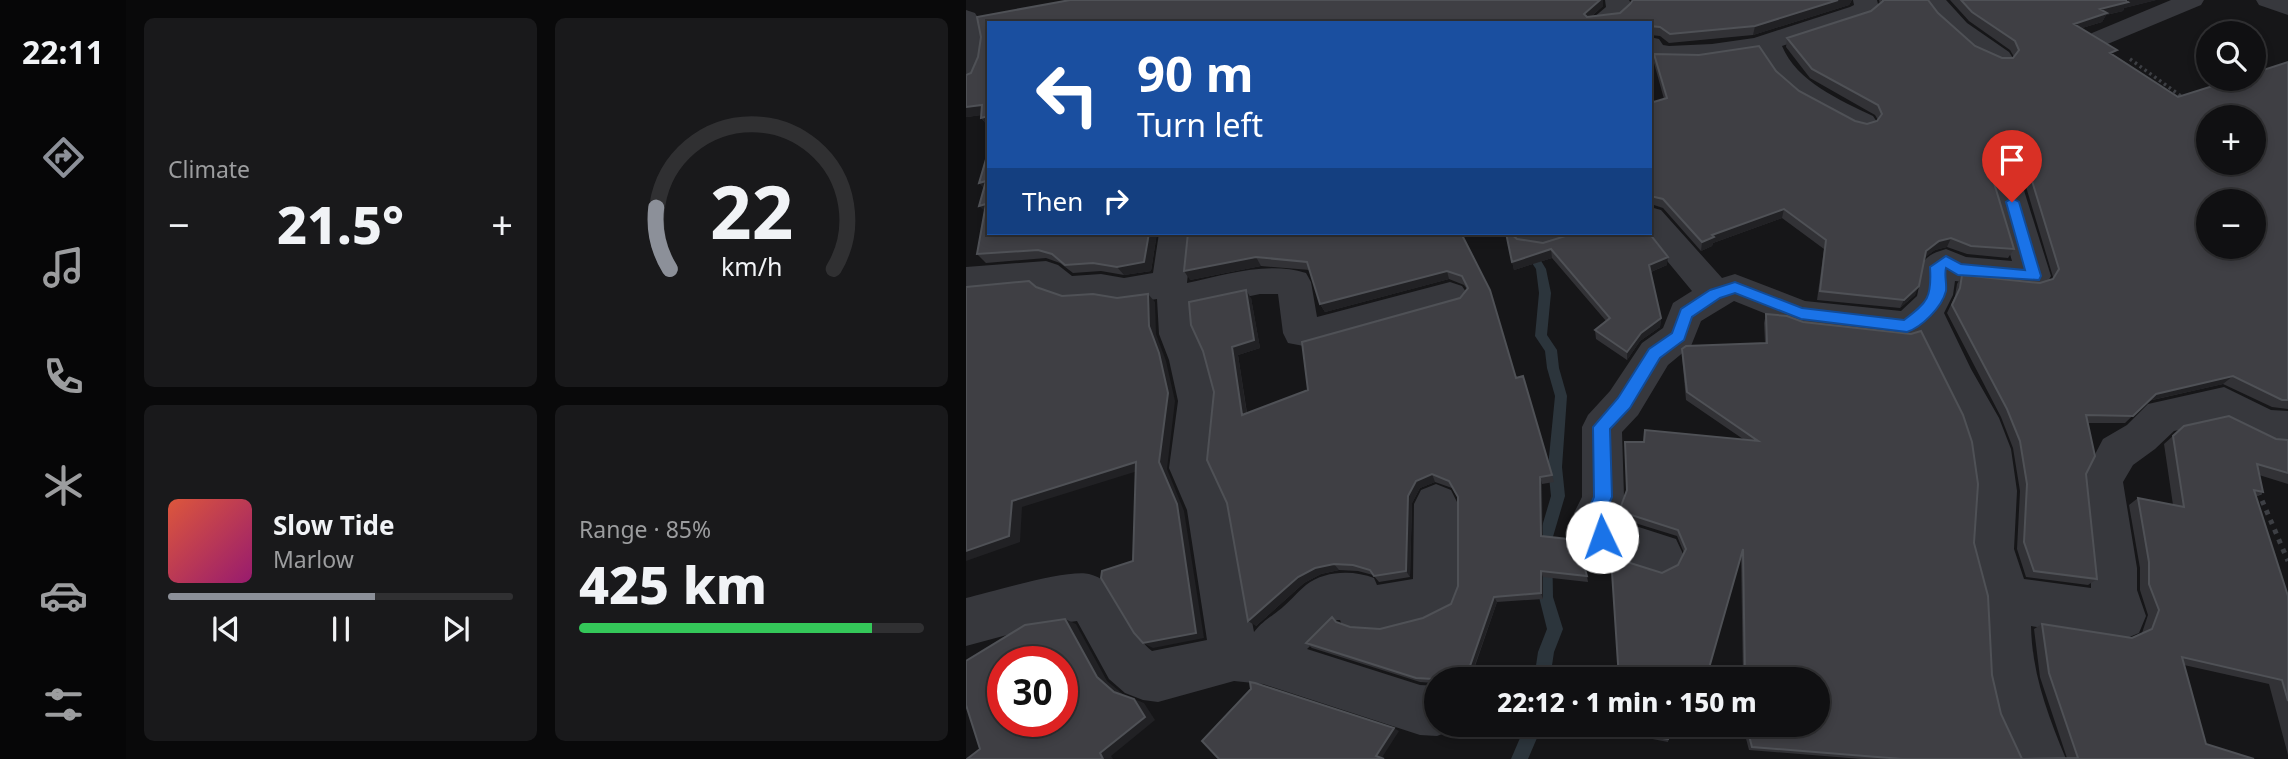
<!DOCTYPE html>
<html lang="en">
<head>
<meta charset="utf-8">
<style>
  :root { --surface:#101012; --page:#19191b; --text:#f1f3f6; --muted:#9c9d9f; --line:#303032; --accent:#8c9099 }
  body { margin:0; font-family:"Noto Sans",sans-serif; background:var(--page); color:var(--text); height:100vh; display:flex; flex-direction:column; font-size:26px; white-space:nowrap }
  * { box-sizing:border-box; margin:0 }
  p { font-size:23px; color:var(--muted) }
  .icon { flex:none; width:38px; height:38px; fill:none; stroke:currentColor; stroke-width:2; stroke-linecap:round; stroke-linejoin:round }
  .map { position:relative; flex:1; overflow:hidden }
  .drawer { display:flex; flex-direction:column; gap:18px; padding:18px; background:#09090a; width:840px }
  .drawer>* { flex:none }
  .guide { position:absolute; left:21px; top:21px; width:665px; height:214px; border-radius:0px; box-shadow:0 4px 10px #0003,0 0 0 2px var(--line); background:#1a4fa0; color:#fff; overflow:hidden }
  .buttons { position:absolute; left:1230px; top:21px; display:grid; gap:14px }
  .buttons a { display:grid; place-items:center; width:70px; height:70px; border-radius:50%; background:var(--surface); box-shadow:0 4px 10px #0003,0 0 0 2px var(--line); font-size:35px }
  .speed { position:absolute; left:21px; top:646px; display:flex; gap:14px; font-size:35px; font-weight:700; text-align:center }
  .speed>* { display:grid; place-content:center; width:91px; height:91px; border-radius:50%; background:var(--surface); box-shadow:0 4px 10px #0003,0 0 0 2px var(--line); line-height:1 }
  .speed .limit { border:10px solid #d22; background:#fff; color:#111 }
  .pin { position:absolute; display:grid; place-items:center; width:60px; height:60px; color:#fff; margin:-72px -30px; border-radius:50% 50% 50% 0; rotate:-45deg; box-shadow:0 0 7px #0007 }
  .pin .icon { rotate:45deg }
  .me { position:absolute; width:77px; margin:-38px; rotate:357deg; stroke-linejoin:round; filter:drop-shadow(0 0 5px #0008) }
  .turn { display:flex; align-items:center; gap:24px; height:147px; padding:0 35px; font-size:32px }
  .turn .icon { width:91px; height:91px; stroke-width:2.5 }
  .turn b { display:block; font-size:49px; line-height:60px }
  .then { display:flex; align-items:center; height:66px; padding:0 35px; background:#0003; gap:14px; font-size:26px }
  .big { font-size:52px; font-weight:800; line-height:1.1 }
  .drawer .widget { flex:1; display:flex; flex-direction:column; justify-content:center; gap:10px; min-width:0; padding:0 24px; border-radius:10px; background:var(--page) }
  .drawer .dial { align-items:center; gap:0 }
  .dial svg { height:182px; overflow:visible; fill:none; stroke:var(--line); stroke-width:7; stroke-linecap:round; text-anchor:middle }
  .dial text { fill:var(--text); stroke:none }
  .song { display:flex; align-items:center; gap:21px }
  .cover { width:84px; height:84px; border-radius:10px; background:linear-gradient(135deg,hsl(10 70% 55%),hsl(320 70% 35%)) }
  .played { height:7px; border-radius:4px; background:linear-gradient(90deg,var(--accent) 60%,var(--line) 60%) }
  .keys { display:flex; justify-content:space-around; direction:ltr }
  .heat { display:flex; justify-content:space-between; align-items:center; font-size:38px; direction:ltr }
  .charge { height:10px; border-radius:5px; background:linear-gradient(90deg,#34c759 85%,var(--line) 0) }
  .drawer .tiles { flex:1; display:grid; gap:18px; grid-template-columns:repeat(2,1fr) }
  .trip { position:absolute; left:458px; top:667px; width:406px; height:70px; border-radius:35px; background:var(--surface); box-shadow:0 4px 10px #0003,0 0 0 2px var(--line); font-weight:800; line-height:70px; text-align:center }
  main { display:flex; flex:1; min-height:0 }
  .tabs { display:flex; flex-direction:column; width:126px; justify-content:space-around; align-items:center; background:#060607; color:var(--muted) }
  .tabs .icon { width:49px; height:49px }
  .tabs .current { color:var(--accent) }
  .tabs b { font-size:32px; color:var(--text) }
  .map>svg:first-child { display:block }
</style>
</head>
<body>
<main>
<nav class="tabs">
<b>22:11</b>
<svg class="icon current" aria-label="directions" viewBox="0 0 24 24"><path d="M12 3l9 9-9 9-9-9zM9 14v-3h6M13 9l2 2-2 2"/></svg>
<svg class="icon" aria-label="music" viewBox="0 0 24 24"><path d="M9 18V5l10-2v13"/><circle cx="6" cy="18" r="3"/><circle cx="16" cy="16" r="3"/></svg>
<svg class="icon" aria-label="phone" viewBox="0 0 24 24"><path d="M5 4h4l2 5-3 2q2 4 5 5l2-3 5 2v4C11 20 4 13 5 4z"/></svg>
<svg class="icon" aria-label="climate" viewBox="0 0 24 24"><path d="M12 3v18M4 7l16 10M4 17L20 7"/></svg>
<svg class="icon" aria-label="car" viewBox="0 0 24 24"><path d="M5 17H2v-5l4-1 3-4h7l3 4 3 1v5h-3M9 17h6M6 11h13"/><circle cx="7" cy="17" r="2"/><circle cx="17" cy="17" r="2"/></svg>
<svg class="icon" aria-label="filters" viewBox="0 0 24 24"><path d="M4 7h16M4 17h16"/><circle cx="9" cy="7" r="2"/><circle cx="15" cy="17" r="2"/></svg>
</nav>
<section class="drawer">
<div class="tiles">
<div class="widget"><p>Climate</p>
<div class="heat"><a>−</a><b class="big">21.5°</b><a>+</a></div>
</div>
<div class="widget dial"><svg viewBox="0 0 100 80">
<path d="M14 69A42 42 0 1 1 86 69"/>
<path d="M14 69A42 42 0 0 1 8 42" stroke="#8c9099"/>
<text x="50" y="56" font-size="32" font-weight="700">22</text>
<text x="50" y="72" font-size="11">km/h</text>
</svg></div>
<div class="widget">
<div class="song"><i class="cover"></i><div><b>Slow Tide</b><p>Marlow</p></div></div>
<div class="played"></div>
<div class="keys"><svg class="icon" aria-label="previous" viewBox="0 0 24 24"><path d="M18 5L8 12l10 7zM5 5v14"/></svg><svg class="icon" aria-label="pause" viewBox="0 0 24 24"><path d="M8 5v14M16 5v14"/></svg><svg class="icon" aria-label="next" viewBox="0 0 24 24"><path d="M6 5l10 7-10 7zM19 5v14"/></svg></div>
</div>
<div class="widget"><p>Range · 85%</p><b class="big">425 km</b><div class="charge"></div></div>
</div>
</section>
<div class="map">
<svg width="1322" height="759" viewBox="0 0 1322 759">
  <rect width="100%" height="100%" fill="#161618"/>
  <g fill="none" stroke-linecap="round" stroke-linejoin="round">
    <path fill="#2c353c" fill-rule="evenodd" d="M543,233H555L560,236L580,269L585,293L581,335L591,350L593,368L601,396L596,467L599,496L586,540L587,597L597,629L588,652L584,679H568L572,652L581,629L573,597L572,540L585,496L582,467L589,396L581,368L579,351L569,336L573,293L570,269L552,242Z
      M560,724H577L562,759H545Z"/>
    <path stroke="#3d3f44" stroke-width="3.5" stroke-dasharray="2.5 3.5" stroke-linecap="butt" d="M1164,59L1219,99"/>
    <path stroke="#3d3f44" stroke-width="5" stroke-dasharray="4.5 6" stroke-linecap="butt" d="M1292,491L1322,561"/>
    <path fill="#37383d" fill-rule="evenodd" d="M639,0H663L666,5C655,25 642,23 621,23L640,7Z
      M887,0H911L913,8L902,17L816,46C831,82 874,100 907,116L911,122L907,128L897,131L887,128C851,110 810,91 793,52L732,61L684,60V37L693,39L697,45L703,46L746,44L788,38L884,7L888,5Z
      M955,0H980L1001,23L1043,52L1047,58L1043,64C1015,71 970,22 955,0Z
      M1205,0H1238L1235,5L1144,43L1135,46L1126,43L1122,38L1126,33Z
      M1290,0H1322V15L1293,5Z
      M0,10L9,13C21,31 23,62 10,81L0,83Z
      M1039,171L1050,174L1055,181L1085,276L1080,285L1068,289L989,281L987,295L978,313L1005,369L1033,418L1045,449L1051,491L1048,549L1058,579L1125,588V568L1115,481L1137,439L1161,425L1182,404L1258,387L1305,410L1322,411V445L1300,444L1254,421L1208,431L1189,449L1167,465L1157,482L1171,568V590L1180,616L1173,633L1156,640L1065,626C1066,674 1082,715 1100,759H1048L1030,717L1021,679L1018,601L1004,549L1009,491L1003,449L994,422L970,377L952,336L941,340L835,328L768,301L735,321L725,346L702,365L672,415L656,432L658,497L652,513L654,521L710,539L717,554L710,569L694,576L620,552L608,513L616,497V427L622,415L644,391L676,343L697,328L707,303L726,291L678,233H684V207L695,210L756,278L769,274L839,301L935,311L951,296C958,269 948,258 980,249L1000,257L1046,261L1023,181L1028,174Z
      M193,233H226L221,283C260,275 301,261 340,273L345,282L351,317L484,282L496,286L502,295L496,304L343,347L322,343L317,333L312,294H294L227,308L229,334L241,360L252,401L245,468L265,510L288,632C296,622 302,619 312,611C322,604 330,593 340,585C359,570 388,570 408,578L411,585L447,579L448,504L455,490L470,484L485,490L492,504L493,592L486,608C454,628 412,639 376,625L374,620H371L341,649L454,685L471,686V724H491L489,729L471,736L454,735L297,684L268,681L192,702L177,700L159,693L143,679L111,621L74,626L0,646V598C25,592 101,569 123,574C136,577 145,586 152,597C164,615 169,638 186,651L241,640L221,510L203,468L212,401L203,360L193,334L191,299L158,304L135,300L104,302L79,293L72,287L0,293V267L80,261L92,265L106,276L135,274L158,278L187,273Z
      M541,233H608L603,241C582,252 555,256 541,233Z"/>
  </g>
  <path fill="#323236" d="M104,0H637V6L626,16L654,13L664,4L666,0H886L883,5L787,35L703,43L694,36L684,35V23H23V127L15,118V115L1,117L0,116V75L5,73L12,57L15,37L11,17Z
    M913,0H962L972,13L1009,46L1036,58L1048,57L1044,50L1003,21L984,0H1190L1158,8L1157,11L1140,15L1136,22L1116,28L1148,55L1212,97L1322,62V409L1306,407L1257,384L1182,401L1159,423H1122L1120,474L1131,579L1122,585L1060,577L1051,549L1054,491L1047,448L1035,417L981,313L989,296L991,284L996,275L1074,283L1086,279L1087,277L1058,180L1051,171L1040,168L1027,171L1026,174L1048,249L1042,258L1001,254L981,247L969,250L959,257L949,295L934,308L851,300L858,249L816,218L747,243L746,246L735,251L697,208L685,204L684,103L698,99L688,63V54L810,71L833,91L889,121L901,124L911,121L912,120L909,115L844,78L820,47L821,38L905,11L914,4Z
    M18,188L23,233H191L185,271L158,275L135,271L107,273L94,263L80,258L20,263L11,254L19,212Z
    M222,233H495L586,475L588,482L576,484V536L621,576L622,582L577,577V599L531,602L509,666L567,677L566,679H471V694L468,683L454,682L346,648L340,643L372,623L384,627L414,629L457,618L485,604L492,586V498L486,488L469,482L454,488L446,503L444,577L413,582L407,575L392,571L373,570L355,574L338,583L290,626L261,503L241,460L285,298L294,348L272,355L281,413L342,390L494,298L501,289L498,285L483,279L359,312L354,304L344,270L295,266L224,280Z
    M540,233L551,239L701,265L685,272L695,318L694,327L674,341L661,360L630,339L629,330L640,321L586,258L548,270Z
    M800,314L1008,543L1026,675L1035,714L1056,759L1101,758L1074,677L1068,629L1076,624L1166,638L1176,633L1182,615L1174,590V568L1163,505L1172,498L1207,505L1198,444L1218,426L1310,439L1322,440V484L1293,475L1297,492L1290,497L1322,596V755L1303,684L1218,665L1240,744L1288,759H895L783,750L778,731V724H852V679H777L775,556L739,679H653L696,573L712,565L718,553L711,536L656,519L655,506L777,439L720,400L716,357V349L799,343L798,323Z
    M704,724L702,742L645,731V728Z"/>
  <path fill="#212124" d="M634,0H637V6L618,23V14Z
    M872,0H886L883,5L787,35L789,26Z
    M1161,0H1190L1158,8L1157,11L1140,15L1136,22L1103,32L1108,24L1134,9Z
    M16,105L23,114L1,117L0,116V107Z
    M23,116V127L15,118Z
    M1044,159L1040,168L1027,171L1020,182L1032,162Z
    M20,181L21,192L13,183Z
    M20,204L22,214L13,206Z
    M818,209L816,218L747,243L746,246L735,251L736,242L746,235Z
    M183,233H191L185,271L158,275L151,267Z
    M985,238L981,247L969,250L956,260L960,251L973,241Z
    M585,249L586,258L548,270L546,262Z
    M290,257L295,266L224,280L218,271Z
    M702,257L701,265L682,273L683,265Z
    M481,271L483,279L359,312L354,304Z
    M953,286L949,295L934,308L938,300Z
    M280,290L285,298L294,348L272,355L282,422L276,415L266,347Z
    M182,294L189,302L190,334L200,361L209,401L201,469L218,511L238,638L187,648L177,643L193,462Z
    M695,318L694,327L674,341L661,360V352L675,333Z
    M1267,376L1257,384L1181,401L1190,394Z
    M170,462L178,469L56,507L54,542L0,561V551L46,501Z
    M466,474L469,482L454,488L446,503L444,577L440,571L442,496L450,481Z
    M574,477L576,484L577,543L575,536Z
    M368,564L373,570L355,574L338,583L290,626L282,621L332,577L349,568Z
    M575,571L577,577V599L575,593Z
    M528,597L531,602L507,670L504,666Z
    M99,619L110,624L141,681L158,695L148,692L131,677Z
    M168,699L178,703L189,720L145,756L147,759H137L134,753Z
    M428,728L433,731L415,759L410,756Z"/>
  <path fill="#3f3f44" stroke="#4f5156" stroke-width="2" fill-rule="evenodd" d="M104,0H634L618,14L621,17L654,13L664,4L667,0H872L789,26L704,34L694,27L684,26V23H23V116L15,118L16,105L0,107V75L5,73L12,57L15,37L11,17Z
    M917,0H962L972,13L1009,46L1036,58H1047L1053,50L1049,41L1006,12L995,0H1161H1159L1162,2L1134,9L1141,13L1108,24L1151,50L1144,53L1212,97L1269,79H1288V73L1322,62V400H1316L1267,376L1190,394L1167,416L1120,415L1129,456L1120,474L1131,579L1068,571L1058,542L1061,484L1054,441L1041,409L986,305L994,288L996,275L1074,283L1087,279L1093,269L1063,171L1056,162L1044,159L1032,162L1025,173L1048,249L1005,246L985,238L973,241L960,251L953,286L938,300L854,291L860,240L818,209L746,235L748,237L736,242L697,199L684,196V103L701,98L688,54L733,55L793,46L810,71L833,91L889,121L901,124L911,121L916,114L912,105L846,69L821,38L905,11L917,1ZM1242,117H1288V163H1242ZM1242,201H1288V247H1242Z
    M23,149V233H183L178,262L151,267L127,263L99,265L86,254L72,250L11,254L20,204L13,206L20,181L13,183Z
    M222,233H495L524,290L550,378L557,376L586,475L574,477L575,536L611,540L621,576L575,571V593L528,597L504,666L565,672L564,679H471V693H470L467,679L450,678L340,643L366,617L370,622L384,627L414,629L457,618L485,604L492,586V497L483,481L466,474L450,481L442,496L440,571L408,576L404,570L387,565L368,564L349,568L332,577L282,621L261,503L241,460L248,392L237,351L225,325L223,302L280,290L288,340L266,347L276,415L342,390L336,342L494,298L502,288L496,276L481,271L354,304L341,262L290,257L218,271Z
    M540,233H544L551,239L577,243L603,235L604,233H683L702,257L683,265L695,318L675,333L661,352L629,330L644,318L585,249L546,262Z
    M63,281L70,287L96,296L127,294L151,298L182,294L183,326L193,353L202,393L193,462L211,504L230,633L177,643L168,633L135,578L136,571L167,561L170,462L46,501L43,536L0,551V287Z
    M800,314L821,316L837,322L945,334L955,331L997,415L1006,442L1012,484L1008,543L1022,596L1026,675L1035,714L1056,759L1112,758L1083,673L1076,624L1166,638L1186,629L1193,610L1183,584V562L1172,498L1218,507L1207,436L1218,426L1263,416L1310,439L1322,440V473L1291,464L1297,492L1288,490L1322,596V701L1316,680L1216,657L1240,744L1288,759H936L786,747L780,724H852V679H779L777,549L741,675L711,678V679H653L645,557L696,573L712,565L720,549L712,530L656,512L655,506L661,490L659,442H678L679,430L792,441L721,392L716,349L720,346L801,343Z
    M99,619L131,677L148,692L168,699L179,717L134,753L137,759H1L14,749L0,705V661L59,625ZM37,662H96V721H37Z
    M284,682L289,683L428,728L410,756L418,759H253L236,741L285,689Z
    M646,724H704L702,739L645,728Z"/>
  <path fill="#1a73e8" stroke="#114b97" stroke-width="2" d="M1046,198L1053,202L1075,276L1073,280L992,275L980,268C978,275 981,283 980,291C976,307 956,327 941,332L835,319L769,293L754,298L726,317L718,340L694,358L664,408L644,429L646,497L639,513L645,537L642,543L636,545L629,543L621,513L628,497L627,427L652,398L683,349L706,333L715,309L744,290L769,282L836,308L938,320C962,302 966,297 964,267L980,256L995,264L1059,270L1040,202Z"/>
</svg>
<div class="buttons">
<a><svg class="icon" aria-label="search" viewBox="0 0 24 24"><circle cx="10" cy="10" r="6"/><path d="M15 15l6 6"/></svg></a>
<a>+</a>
<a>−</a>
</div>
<div class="speed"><div class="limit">30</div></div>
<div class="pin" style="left:1046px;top:202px;background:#d93025"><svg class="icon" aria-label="arrive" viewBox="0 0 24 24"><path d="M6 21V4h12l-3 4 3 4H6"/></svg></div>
<svg class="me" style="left:636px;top:537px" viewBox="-20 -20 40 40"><circle r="19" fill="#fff"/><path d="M0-13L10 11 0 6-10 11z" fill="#1a73e8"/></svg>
<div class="trip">22:12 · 1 min · 150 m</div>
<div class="guide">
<div class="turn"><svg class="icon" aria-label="left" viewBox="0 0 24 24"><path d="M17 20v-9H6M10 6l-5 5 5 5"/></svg><div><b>90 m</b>Turn left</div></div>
<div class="then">Then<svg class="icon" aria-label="right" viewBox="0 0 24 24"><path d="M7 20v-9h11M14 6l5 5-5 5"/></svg></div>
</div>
</div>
</main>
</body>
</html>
